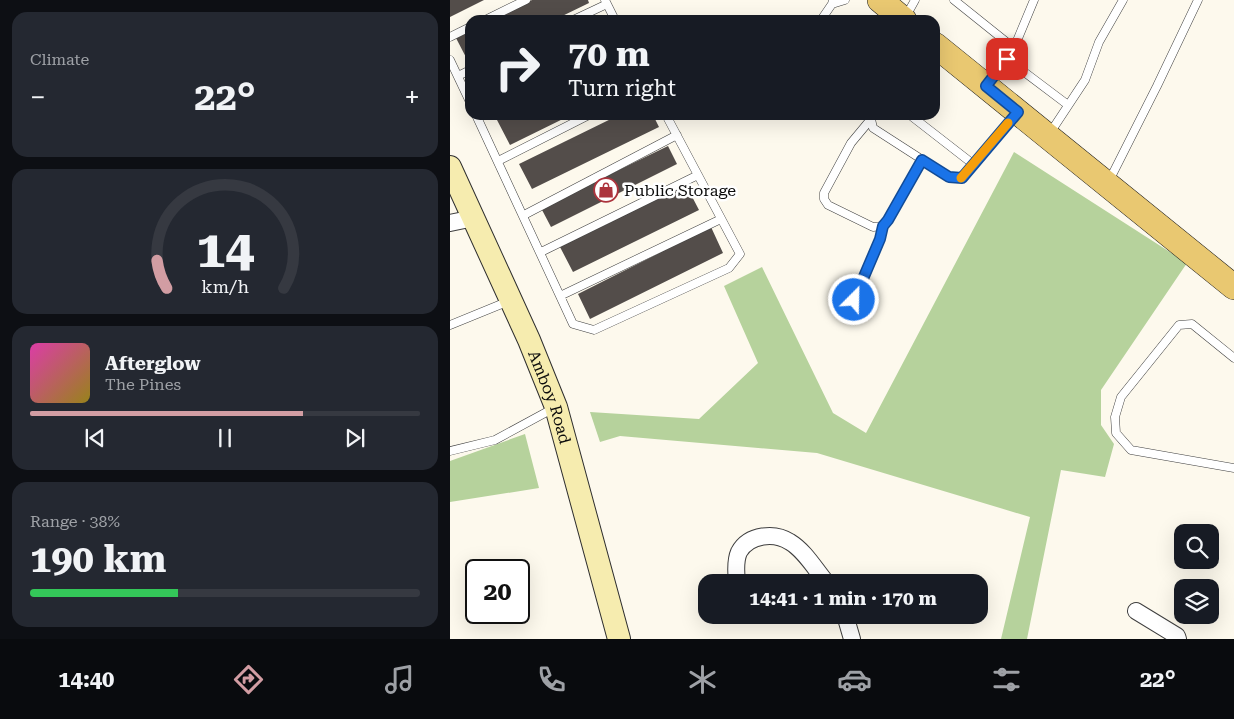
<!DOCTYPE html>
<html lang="en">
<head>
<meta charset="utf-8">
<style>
  :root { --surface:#171b24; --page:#242831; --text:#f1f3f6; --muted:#9ea1a6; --line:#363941; --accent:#d29da3 }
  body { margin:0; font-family:"Roboto Serif",serif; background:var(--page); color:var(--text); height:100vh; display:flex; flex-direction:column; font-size:19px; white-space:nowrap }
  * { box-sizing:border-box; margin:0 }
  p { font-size:16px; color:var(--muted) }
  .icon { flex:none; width:28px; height:28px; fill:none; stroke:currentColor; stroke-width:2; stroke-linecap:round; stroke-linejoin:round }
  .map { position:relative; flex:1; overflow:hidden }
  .sheet { display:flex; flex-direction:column; gap:12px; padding:12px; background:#0d0f14; width:450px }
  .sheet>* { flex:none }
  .guide { position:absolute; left:15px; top:15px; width:475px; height:105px; border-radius:15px; box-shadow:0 5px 20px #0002; background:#171b24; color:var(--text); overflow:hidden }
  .tools { position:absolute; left:724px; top:524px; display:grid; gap:10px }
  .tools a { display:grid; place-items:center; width:45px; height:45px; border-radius:10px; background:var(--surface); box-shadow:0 5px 20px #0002; font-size:25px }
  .speed { position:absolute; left:15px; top:559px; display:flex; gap:10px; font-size:25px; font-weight:700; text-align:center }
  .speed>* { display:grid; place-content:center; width:65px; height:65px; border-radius:50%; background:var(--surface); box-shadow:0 5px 20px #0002; line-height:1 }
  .speed .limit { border:2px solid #111; border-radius:8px; background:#fff; color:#111 }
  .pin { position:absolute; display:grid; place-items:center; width:42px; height:42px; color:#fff; margin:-21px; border-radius:10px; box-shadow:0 2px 8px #0006 }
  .me { position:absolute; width:55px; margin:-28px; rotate:23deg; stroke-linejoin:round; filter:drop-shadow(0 0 4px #0008) }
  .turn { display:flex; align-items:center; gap:18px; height:105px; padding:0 20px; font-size:22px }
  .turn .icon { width:65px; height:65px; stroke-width:2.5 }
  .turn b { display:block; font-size:35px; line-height:42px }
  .big { font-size:38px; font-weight:700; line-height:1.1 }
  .sheet .widget { flex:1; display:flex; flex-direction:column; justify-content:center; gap:8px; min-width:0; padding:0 18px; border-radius:15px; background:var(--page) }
  .sheet .dial { align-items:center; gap:0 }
  .dial svg { height:130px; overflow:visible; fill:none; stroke:var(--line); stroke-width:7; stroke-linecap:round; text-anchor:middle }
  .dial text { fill:var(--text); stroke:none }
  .song { display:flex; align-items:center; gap:15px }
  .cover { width:60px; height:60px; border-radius:8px; background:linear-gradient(135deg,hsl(320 70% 55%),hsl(50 70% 35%)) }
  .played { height:5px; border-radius:2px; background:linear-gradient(90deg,var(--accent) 70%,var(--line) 70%) }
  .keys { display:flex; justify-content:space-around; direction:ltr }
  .heat { display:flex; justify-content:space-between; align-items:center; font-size:28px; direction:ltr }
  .charge { height:8px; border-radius:4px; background:linear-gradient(90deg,#34c759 38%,var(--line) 0) }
  .trip { position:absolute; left:248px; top:574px; width:290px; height:50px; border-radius:15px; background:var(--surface); box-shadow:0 5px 20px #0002; font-weight:700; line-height:50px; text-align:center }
  .menu { display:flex; height:80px; justify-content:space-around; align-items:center; background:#090b0e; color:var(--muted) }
  .menu .icon { width:35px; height:35px }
  .menu .current { color:var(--accent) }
  .menu b { font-size:22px; color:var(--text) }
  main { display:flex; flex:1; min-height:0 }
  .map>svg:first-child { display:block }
</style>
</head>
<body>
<main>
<section class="sheet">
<div class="widget"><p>Climate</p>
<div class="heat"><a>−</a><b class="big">22°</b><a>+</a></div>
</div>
<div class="widget dial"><svg viewBox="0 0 100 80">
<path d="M14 69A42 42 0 1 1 86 69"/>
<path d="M14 69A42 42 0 0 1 8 52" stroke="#d29da3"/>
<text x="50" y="56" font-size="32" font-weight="700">14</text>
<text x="50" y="72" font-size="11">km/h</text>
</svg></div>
<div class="widget">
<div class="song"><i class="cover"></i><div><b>Afterglow</b><p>The Pines</p></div></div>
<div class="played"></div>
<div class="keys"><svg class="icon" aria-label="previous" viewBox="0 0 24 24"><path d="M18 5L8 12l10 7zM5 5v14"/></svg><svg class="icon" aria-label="pause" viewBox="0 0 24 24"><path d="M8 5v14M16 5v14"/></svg><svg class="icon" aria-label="next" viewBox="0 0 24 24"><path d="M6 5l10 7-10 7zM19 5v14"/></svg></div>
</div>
<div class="widget"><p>Range · 38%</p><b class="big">190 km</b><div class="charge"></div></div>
</section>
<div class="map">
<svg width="784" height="639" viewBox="0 0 784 639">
  <rect width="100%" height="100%" fill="#fdf9ed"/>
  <path fill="#b6d29c" d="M564,152L737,263L651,390V425L664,444L655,477L611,470L577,639H551L580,517L367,453L170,436L150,442L140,412L249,419L308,363L274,286L312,267L383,413L416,433Z
    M75,434L89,488L0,502V461Z"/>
  <path fill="#534d4a" d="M0,0H34L0,17Z
    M82,0H138L139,3L104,20H42Z
    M20,31V65L6,38Z
    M57,115H121L60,145L47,120Z
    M169,115H203L209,127L82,189L69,164Z
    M218,146L227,164L101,227L91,208Z
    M236,185L249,210L123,272L110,247Z
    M261,227L273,253L140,319L128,294Z"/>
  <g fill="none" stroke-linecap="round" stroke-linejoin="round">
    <g stroke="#3f3f3f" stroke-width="9">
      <path id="lane" d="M155,0L165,20
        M383,0L382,4L395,0
        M504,0L564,48L557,59
        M455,18L465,0
        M35,20L76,0
        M123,20L157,4
        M371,20L382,4
        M0,37L20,27
        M564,48L584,0
        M0,60L20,102
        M8,76L20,70
        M538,83L557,59L618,105
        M26,115L123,324L144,330L279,268L290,254L216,115
        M460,115L523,164L566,114
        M423,116L421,119L423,128L499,177L512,178L523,164
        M421,119L401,143L374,193V199L378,205L423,227L433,226L438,220L472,160
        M600,133L635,80L649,42L673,0
        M48,161L139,115
        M659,181L707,86L748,0
        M74,215L227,135
        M91,252L248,175
        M110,296L271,219
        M404,300L430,239L433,226
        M0,325L59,301
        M784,358L742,324L729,325L671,397L665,417L666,433L681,450L784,468
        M0,451L45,440L104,408"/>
    </g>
    <g stroke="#3f3f3f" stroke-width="18">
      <path id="street" d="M0,223L24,218
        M287,582C286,573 285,561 289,552C299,534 325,532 340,542C355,551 365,569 376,582
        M686,611L727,636L728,639
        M395,615L402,639"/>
    </g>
    <g stroke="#2e2e2e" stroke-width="24">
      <g id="secondary">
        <path id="s1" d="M0,167L79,340L106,407L169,639"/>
      </g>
    </g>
    <g stroke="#1d1d1d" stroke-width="26">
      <path id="primary" d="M430,0L454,20
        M485,45L784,287"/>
    </g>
    <use href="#lane" stroke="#fff" stroke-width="8"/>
    <use href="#street" stroke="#fff" stroke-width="16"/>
    <use href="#secondary" stroke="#f6ecaf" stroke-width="22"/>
    <use href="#primary" stroke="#e9c871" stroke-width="25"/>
  </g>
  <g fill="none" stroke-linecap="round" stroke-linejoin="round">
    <g stroke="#114b97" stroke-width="12">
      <path id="route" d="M404,300L430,239L433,226L438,220L472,160L499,177L512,178L568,112L536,86L557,59"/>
    </g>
    <use href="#route" stroke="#1a73e8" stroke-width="9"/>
    <path stroke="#f59e0b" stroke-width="9" d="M511,178L558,123"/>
  </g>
  <defs>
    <g id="shop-ring" transform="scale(1.25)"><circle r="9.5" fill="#fff" stroke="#ac343d" stroke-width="1.5"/><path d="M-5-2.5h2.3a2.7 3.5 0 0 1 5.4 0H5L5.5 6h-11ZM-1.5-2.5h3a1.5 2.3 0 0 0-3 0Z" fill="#ac343d"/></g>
  </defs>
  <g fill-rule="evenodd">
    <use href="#shop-ring" x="156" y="190"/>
  </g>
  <g text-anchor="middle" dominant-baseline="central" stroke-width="5" stroke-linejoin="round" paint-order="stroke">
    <g font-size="16" fill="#0c0c0c" stroke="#fff" text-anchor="start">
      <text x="174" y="190">Public Storage</text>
    </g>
    <g font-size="16" fill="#0c0c0c" stroke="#fff">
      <text stroke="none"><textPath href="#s1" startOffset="251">Amboy Road</textPath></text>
    </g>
  </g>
</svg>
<div class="tools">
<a><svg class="icon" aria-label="search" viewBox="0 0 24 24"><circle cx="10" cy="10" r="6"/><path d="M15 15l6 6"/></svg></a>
<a><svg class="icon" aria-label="layers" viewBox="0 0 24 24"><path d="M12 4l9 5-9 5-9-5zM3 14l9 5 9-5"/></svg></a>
</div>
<div class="speed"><div class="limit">20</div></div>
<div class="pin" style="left:557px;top:59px;background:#d93025"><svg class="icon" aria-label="arrive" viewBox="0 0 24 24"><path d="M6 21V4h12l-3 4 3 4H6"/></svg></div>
<svg class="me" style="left:404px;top:300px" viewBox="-20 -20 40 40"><circle r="17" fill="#1a73e8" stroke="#fff" stroke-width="3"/><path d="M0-11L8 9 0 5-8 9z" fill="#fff"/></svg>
<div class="trip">14:41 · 1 min · 170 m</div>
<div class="guide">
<div class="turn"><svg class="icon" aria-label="right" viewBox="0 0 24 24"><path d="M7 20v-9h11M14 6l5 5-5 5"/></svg><div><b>70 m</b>Turn right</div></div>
</div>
</div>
</main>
<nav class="menu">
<b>14:40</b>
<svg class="icon current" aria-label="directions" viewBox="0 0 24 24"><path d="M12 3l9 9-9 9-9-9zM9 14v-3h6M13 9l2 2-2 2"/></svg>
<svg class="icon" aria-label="music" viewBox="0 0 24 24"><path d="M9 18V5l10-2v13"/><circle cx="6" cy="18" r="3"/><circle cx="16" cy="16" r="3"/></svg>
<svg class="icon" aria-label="phone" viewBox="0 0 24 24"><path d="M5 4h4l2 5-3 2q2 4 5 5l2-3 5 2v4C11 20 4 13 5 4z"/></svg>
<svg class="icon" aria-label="climate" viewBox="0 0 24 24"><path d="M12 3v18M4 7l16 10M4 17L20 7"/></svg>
<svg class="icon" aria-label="car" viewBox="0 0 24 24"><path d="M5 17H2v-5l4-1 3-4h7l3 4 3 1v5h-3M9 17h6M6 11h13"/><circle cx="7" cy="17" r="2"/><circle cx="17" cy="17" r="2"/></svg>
<svg class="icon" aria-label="filters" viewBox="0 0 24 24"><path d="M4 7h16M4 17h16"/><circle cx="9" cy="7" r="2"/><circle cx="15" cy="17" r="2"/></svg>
<b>22°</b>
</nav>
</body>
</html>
